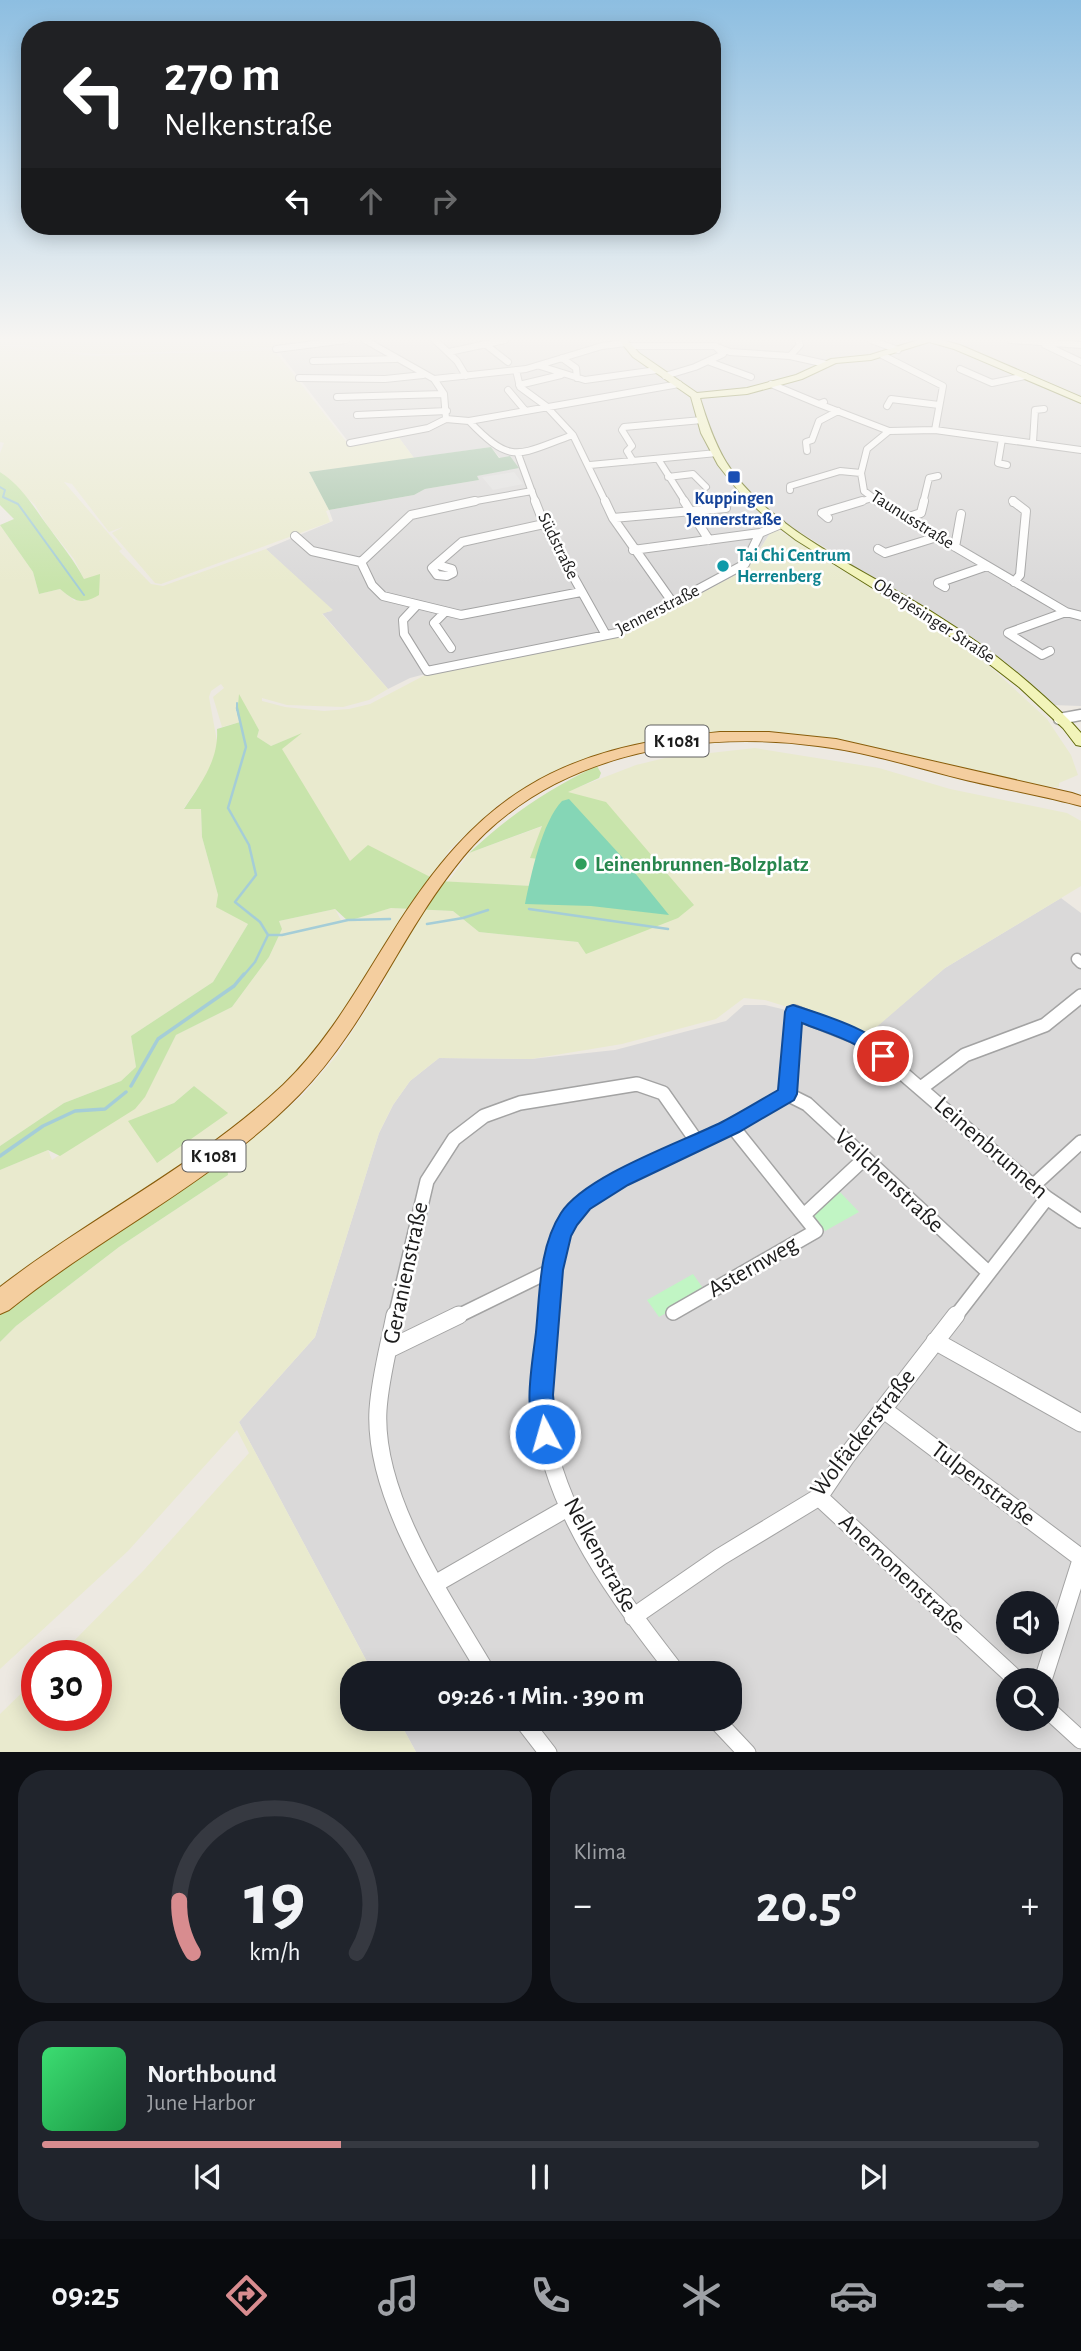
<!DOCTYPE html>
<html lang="de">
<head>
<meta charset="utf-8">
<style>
  :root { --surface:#171b24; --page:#20242c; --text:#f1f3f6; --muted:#9ea1a6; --line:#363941; --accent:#d88c8f }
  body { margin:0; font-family:"Alegreya Sans",sans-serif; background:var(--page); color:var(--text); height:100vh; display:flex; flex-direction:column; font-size:26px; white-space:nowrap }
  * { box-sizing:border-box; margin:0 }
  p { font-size:23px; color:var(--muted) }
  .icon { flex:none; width:38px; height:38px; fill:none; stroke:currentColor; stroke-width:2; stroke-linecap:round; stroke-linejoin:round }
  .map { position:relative; height:1752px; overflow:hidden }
  .drawer { display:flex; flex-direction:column; gap:18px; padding:18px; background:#0d0f14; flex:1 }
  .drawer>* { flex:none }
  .hud { position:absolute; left:21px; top:21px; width:700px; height:214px; border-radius:28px; box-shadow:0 4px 18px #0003; background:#202124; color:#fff; overflow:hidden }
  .controls { position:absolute; left:996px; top:1591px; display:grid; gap:14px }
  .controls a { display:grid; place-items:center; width:63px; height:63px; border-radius:50%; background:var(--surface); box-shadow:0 4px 18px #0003; font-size:35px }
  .speed { position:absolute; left:21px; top:1640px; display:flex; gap:14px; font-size:35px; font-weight:700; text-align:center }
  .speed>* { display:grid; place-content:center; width:91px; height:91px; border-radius:50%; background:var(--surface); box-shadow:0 4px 18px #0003; line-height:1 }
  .speed .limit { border:10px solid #d22; background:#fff; color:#111 }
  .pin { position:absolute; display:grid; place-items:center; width:60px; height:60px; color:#fff; margin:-30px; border:4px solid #fff; border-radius:50%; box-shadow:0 2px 7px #0007 }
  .me { position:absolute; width:77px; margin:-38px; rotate:354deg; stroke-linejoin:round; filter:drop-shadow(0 0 5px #0008) }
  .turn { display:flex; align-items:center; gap:24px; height:147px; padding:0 28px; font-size:32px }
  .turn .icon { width:91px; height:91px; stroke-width:2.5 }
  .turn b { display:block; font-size:49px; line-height:60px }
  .lanes { display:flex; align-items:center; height:66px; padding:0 28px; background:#0003; justify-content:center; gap:35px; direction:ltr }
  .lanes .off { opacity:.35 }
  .big { font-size:52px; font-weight:700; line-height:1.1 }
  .drawer .widget { flex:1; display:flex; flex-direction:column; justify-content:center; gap:10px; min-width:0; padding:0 24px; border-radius:28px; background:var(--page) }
  .drawer .dial { align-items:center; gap:0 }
  .dial svg { height:182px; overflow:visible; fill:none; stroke:var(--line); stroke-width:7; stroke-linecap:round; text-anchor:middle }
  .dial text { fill:var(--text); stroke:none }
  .song { display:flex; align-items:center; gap:21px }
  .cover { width:84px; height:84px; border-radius:10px; background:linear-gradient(135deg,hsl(140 70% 55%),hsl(140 70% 35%)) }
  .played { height:7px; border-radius:4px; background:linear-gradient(90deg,var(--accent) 30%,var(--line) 30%) }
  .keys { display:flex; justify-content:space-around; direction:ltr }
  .heat { display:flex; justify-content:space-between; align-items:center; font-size:38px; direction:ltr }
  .drawer .tiles { flex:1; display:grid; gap:18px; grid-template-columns:1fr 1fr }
  .widget:last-child { grid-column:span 2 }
  .trip { position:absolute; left:340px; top:1661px; width:402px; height:70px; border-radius:28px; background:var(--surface); box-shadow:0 4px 18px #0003; font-weight:700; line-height:70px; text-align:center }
  .menu { display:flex; height:112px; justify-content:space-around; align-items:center; background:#090b0e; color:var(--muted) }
  .menu .icon { width:49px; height:49px }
  .menu .on { color:var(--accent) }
  .menu b { font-size:32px; color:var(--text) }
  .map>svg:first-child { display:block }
</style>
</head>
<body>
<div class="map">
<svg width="1081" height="1753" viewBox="0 0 1081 1753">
  <rect width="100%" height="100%" fill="#ede9e2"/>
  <path fill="#dad9d9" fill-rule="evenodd" d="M309,340H1069L1081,343V706L1052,705L899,594L787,524L772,530L752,562L743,571L625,634L429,673L410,678L388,689L322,613L332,611L266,549L333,521L329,510L414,495L425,489L479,480L476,476L519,467L500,458L491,447L414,458L397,435L350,444L279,352L311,342Z
    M1061,898L1081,913V1752H416L398,1719L730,1718V1673H373L239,1422L315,1337L379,1133L393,1105L410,1081L439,1058L531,1059L615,1050L726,1021L744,1005H765L782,1009L869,1037L871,1031L945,968ZM1008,1603H1046V1642H1008ZM1008,1680H1046V1718H1008Z"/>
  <path fill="#e9eace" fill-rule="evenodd" d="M0,340H309L311,343L271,348L103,354L49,351L23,345L0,344Z
    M0,345L93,356L274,350L348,444L397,435L414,458L309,472L329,510L326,511L330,522L161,584L155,583L112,533L123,527L109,532L72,484L64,482L122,549L119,551L151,584L163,586L266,549L333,610L322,614L388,689L369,700L343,707L287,705L262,698V701L285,707L324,711L349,709L370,704L429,673L625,634L743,571L752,562L772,530L776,529L883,593L985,662L1047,719L1071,755L1078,775L1059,783V787H1045L839,742L740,731L676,736L615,749L568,766L527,787L499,804L450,849L441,863L439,874L433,879L350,862L281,749L300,734L271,746L257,737L259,730L239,696L237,714L240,722L222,727L213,697L224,688L221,684L211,691L209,697L218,747L208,773L184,808H201L202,837L218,895L248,924L213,982L131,1036L136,1067L121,1081L64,1103L0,1146V525L33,572L39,594L60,589L75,601L84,579L74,559L47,525L35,505L0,472V453L4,443L0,442Z
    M755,748L879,768L950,789L1067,813L1081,821V886L945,968L872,1031L869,1037L797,1010L765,1000L744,998L716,1019L622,1044L531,1059L439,1058L410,1081L393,1105L379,1133L315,1337L239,1422L373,1673H352V1718L398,1719L416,1752H0V1714L37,1678V1715H96V1656L60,1655L144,1570L249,1453L237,1430L128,1551L0,1669V1342L16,1326L119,1247L228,1175L227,1160L303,1095L338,1054L386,979L369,973L320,1047L238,1129L168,1177L26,1267L0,1290V1170L48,1150L52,1160L145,1096L176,1035L232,1007L269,957L282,929L279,921L335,909L342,922L391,908L453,911L479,932L578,942L586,953L566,792L636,765L665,758ZM194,1086L227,1113L129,1121L174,1103Z
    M543,826L558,861L552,887L448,882L469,853Z"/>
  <path fill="#c8e4ab" d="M0,472C23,487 34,508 50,529C62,546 74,560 84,579L100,574L99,595C81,605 76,602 60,589L39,594L33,572L0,525L14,519L0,505Z
    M239,694L259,730L257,737L271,746L302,733L282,749L350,861L368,845L438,881L552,887L558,861L530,858L542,826L469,853C509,816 546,790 597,766L601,773L599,778L568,792L606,802L694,905L678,918L586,954L578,942L479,932L453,911L391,908L348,921L335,909L279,921L282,929L269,957L232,1007L176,1035L145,1097L135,1109L60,1156L48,1150L0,1170V1146L64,1103L121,1081L136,1067L131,1036L213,982L248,924L216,907L218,895L202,837L201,809H184C201,783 219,760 217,729L240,722L237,714Z
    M194,1086L228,1113L157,1163L128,1121L174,1103Z
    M227,1160L228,1175L119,1247L16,1326L0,1342V1313L121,1225Z"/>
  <path fill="#a5c4a9" d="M491,447L499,458L510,456L519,468L477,476L479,480L425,489L414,495L329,510L309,472Z"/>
  <path fill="#c1f5c4" d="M838,1190L859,1212L825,1231L812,1213Z
    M693,1274L705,1291L659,1317L647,1300Z"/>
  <path fill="#85d6b6" d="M569,799L622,857L669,915L591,906L525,904C531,875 542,822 562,801Z"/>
  <path fill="#e0e0e0" d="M514,472L523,484L493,490L482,477Z"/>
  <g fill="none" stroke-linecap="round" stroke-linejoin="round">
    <path stroke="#a5cdd7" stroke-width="2" d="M0,487L5,490L3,497L18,504L84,595
      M237,710V703"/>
    <path stroke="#a5cdd7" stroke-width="2.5" d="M237,708L246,747L228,808L249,845L256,875L235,902L260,922L268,935L255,962L243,976
      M529,909L668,929
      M427,924L463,918L488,910
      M268,935H282L348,920L390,919"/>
    <path stroke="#a5cdd7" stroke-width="3.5" d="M131,1086L158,1039L234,986L244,974
      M0,1156L43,1126L75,1111L105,1109L126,1092"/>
    <g stroke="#a3a3a3" stroke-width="8">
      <path id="street-far4" d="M365,340L434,379L444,394L446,419
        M435,340L457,361L466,376
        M871,340L898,350
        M1011,340L1081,345
        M485,344L508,362
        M1045,345L1081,362
        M629,346H715L730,352L790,356L826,364
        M276,349L346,340
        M449,352L505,340
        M882,355L943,386L935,430
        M790,356L800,345L798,340
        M562,358L576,368L577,378
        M313,361L396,359
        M710,362L751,377
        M540,366L585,380L657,370
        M960,369L992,383L1025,376
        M516,370L520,387L546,406L573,435L606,503
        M665,376L695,367L723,354L717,348
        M299,378L385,379L423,375
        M434,379L526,369L602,346L626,343
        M771,384L819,404
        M519,385L561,375
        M508,390L524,409
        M337,397L444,394
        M824,402L819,404L889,431
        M887,406L891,399L939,405
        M357,415L447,411
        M446,419L469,421C513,467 518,454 573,435
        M469,421L679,384
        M1002,439L998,463L1007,465
        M1033,442L1035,410L1044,409
        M350,443L428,428L446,419
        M807,451L806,442L812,440L819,421L838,411
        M518,454L536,503
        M658,459L686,503
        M633,461L627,451L632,446L622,430L624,427L702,420
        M590,465L717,453
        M668,477L693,474L706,487
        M790,490V486L840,471L861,473
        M1013,500V503
        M465,503L532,491
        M856,503L872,498
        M880,503L864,491L861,473L867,449L889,431L935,430L1081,450
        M923,503L929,478L938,476"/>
    </g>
    <g stroke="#a3a3a3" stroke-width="10">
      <path id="street-far3" d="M475,501L411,515L361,562L372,585L383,596L461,615L581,592
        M535,501L544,524L606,635
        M605,501L613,518L673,603
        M684,501L709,540
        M877,501L1066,612L1081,616
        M1013,501L1026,511L1020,575L1014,582
        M613,518L726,508
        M828,518L822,513L862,501
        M906,518L921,513L924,501
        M295,536L312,551L361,562
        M955,547L961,514
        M878,549L885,553L937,537
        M633,550L760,533
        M438,565L452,569L453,573L447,576L437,575L432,568L462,542L544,524
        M945,587L938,583L987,566
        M417,605L403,620L404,634L427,671L617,633L745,564L760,533L781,524
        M445,612L434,623L451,648
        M1050,651L1042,655L1008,633L1066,612"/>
    </g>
    <g stroke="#a3a3a3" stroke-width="13">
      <path id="street-far2" d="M1059,719L1081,715
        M1077,959L1081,963"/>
    </g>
    <g stroke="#a3a3a3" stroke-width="16">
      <path id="street-far1" d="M921,1088L965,1055L1045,1025L1081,996
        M787,1094L807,1104L988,1272
        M1034,1185L1081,1142
        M804,1215L864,1159
        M673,1313L816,1231L732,1126
        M395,1317L427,1181L454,1139L484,1116L520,1103L637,1084L663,1093L698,1143
        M456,1317L552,1270
        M548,1317C551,1287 551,1255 565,1228C589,1180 653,1164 698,1143C728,1128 758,1111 787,1094L794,1012L864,1040L1047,1198L1081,1221
        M955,1317L1047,1198"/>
    </g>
    <g stroke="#a3a3a3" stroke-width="19">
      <path id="street" d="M395,1315C389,1346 380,1378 378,1410C373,1497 444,1600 487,1673
        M548,1315C544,1348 539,1382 543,1416C551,1509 621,1601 677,1673
        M935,1341L1081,1423
        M389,1349L459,1315
        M884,1410L1081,1558
        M819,1497L1017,1680
        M435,1584L569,1507
        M633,1617L720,1557L819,1497L846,1457L956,1315
        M1043,1680L1081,1560
        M1046,1708L1081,1740
        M521,1718L548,1753
        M714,1718L747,1753"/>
    </g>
    <g stroke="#61690c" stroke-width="2">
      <path id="secondary" d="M619,340H627L639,353L697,393L747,388L796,375L831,359L870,355L918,340H941L960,345L1081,397V403L954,349L929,342L871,360L836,363L802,379L747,394L700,398C707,421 714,442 726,462C769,531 868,571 935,614C985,645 1030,681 1072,723L1081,733V746L1076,745L1063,728L1019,687L966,646L796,540L767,518L741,494L718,465L701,433L691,397L633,357Z"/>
    </g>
    <g stroke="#895d0b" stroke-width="2">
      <path id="primary" d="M720,732H769L836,739L1072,793L1081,796V806C1043,796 1004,789 966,780C917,768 868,752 818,746C692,729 548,755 463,857C401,932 367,1026 299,1095C214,1182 102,1235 9,1310L0,1314V1287C92,1216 198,1165 283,1085C328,1042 358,987 391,935C478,795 556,748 720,732Z"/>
    </g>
    <use href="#street-far4" stroke="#fff" stroke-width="6"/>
    <use href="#street-far3" stroke="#fff" stroke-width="8"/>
    <use href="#street-far2" stroke="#fff" stroke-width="10"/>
    <use href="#street-far1" stroke="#fff" stroke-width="13"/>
    <use href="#street" stroke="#fff" stroke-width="17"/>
    <use href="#secondary" fill="#f2f4b9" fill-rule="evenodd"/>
    <use href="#primary" fill="#f4ce9f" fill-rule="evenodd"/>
  </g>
  <linearGradient id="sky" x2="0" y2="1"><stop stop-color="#8dbee1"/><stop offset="0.58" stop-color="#f7f5f2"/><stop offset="1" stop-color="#f7f5f2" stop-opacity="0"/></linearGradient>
  <rect width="1081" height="585" fill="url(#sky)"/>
  <path fill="#1a73e8" stroke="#114b97" stroke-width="2" d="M793,1005C820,1014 880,1031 892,1056L890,1061C875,1066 868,1051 856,1045C839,1036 819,1030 802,1023L797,1094L794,1100L739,1132L628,1185L590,1209L577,1225L571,1236L563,1270L553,1395L557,1434L554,1442L545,1446L537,1442C523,1409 532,1366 536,1332C540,1292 539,1247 561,1213C586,1175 680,1143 722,1122C741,1112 759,1101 778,1090L785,1012L787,1007Z"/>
  <rect fill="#1a4fb4" stroke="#fff" stroke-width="2.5" x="727" y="470" width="14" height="14" rx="3.5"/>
  <circle fill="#0f9aa8" stroke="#fff" stroke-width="2.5" cx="723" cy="566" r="7"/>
  <circle fill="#2e9e5b" stroke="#fff" stroke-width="2.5" cx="581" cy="864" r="7"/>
  <g text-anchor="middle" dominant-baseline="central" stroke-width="5" stroke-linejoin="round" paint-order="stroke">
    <g font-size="18" font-weight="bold" fill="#164399" stroke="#fff">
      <text x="734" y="499">Kuppingen<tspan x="734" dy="21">Jennerstraße</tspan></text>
    </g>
    <g font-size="18" fill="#1c1c1c" stroke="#fff">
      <text transform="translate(912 520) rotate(32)">Taunusstraße</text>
      <text transform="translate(558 546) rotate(64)">Südstraße</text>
      <text transform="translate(658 610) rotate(-27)">Jennerstraße</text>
      <text transform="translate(934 621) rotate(33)">Oberjesinger Straße</text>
    </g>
    <g font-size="18" font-weight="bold" fill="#0d838f" stroke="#fff" text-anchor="start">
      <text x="737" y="556">Tai Chi Centrum<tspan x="737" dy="21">Herrenberg</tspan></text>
    </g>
    <g fill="#fff" stroke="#606060" stroke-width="2">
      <rect x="645.5" y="725.5" width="63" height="31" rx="5"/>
      <rect x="182.5" y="1140.5" width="63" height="31" rx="5"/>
    </g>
    <g font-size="19" font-weight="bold" fill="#1c1c1c">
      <text x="677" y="741">K 1081</text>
      <text x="214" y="1156">K 1081</text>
    </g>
    <g font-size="21" font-weight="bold" fill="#27864d" stroke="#fff" text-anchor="start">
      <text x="595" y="864">Leinenbrunnen-Bolzplatz</text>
    </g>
    <g font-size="24" fill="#1c1c1c" stroke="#fff">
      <text transform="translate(991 1148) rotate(41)">Leinenbrunnen</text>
      <text transform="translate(889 1181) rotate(43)">Veilchenstraße</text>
      <text transform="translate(753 1267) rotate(-30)">Asternweg</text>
      <text transform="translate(406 1273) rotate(-78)">Geranienstraße</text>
      <text transform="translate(863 1433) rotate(-52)">Wolfäckerstraße</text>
      <text transform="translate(983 1484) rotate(37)">Tulpenstraße</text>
      <text transform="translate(600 1555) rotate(61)">Nelkenstraße</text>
      <text transform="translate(902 1574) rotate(43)">Anemonenstraße</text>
    </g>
  </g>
</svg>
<div class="controls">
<a><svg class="icon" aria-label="sound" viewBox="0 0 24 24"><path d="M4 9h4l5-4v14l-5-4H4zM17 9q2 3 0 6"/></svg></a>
<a><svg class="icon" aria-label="search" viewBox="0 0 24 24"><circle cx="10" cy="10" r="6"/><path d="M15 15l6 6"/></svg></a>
</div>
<div class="speed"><div class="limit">30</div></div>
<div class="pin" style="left:883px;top:1056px;background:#d93025"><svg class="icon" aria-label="arrive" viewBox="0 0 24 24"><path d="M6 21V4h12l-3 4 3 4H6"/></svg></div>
<svg class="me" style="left:545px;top:1434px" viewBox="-20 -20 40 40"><circle r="17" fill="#1a73e8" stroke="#fff" stroke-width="3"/><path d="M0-11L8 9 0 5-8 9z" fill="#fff"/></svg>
<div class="trip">09:26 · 1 Min. · 390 m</div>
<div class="hud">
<div class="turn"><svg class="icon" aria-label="left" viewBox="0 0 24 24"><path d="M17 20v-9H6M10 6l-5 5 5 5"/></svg><div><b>270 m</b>Nelkenstraße</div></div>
<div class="lanes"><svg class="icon" aria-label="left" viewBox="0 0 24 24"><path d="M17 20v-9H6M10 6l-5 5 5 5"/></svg><svg class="icon off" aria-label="ahead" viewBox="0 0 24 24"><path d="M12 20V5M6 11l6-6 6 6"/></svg><svg class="icon off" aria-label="right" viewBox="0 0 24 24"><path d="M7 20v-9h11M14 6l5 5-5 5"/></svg></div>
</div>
</div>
<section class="drawer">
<div class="tiles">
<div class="widget dial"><svg viewBox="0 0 100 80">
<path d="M14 69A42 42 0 1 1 86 69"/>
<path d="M14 69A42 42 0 0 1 8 46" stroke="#d88c8f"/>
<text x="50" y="56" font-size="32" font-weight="700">19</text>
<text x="50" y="72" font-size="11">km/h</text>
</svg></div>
<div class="widget"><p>Klima</p>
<div class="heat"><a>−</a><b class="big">20.5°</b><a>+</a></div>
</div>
<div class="widget">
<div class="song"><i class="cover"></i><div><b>Northbound</b><p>June Harbor</p></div></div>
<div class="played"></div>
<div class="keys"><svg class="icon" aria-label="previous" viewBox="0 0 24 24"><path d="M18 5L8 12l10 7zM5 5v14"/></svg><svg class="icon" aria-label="pause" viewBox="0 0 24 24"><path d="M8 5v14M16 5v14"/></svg><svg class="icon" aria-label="next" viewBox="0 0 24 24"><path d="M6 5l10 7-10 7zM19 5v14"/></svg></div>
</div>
</div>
</section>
<nav class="menu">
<b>09:25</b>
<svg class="icon on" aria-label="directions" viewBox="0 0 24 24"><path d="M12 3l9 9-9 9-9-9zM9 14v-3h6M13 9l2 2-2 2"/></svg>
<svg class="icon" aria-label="music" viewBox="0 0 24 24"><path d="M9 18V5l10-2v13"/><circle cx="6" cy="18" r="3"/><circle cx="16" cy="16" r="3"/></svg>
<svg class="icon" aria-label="phone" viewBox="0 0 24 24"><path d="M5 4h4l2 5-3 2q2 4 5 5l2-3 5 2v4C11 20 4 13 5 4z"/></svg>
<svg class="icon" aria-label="climate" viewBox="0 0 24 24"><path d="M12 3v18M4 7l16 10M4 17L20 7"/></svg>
<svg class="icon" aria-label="car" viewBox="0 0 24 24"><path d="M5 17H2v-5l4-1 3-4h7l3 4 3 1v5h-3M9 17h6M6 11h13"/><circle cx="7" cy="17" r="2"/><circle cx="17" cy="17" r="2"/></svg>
<svg class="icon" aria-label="filters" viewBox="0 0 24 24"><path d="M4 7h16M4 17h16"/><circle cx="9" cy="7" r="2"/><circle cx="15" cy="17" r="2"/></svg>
</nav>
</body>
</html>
